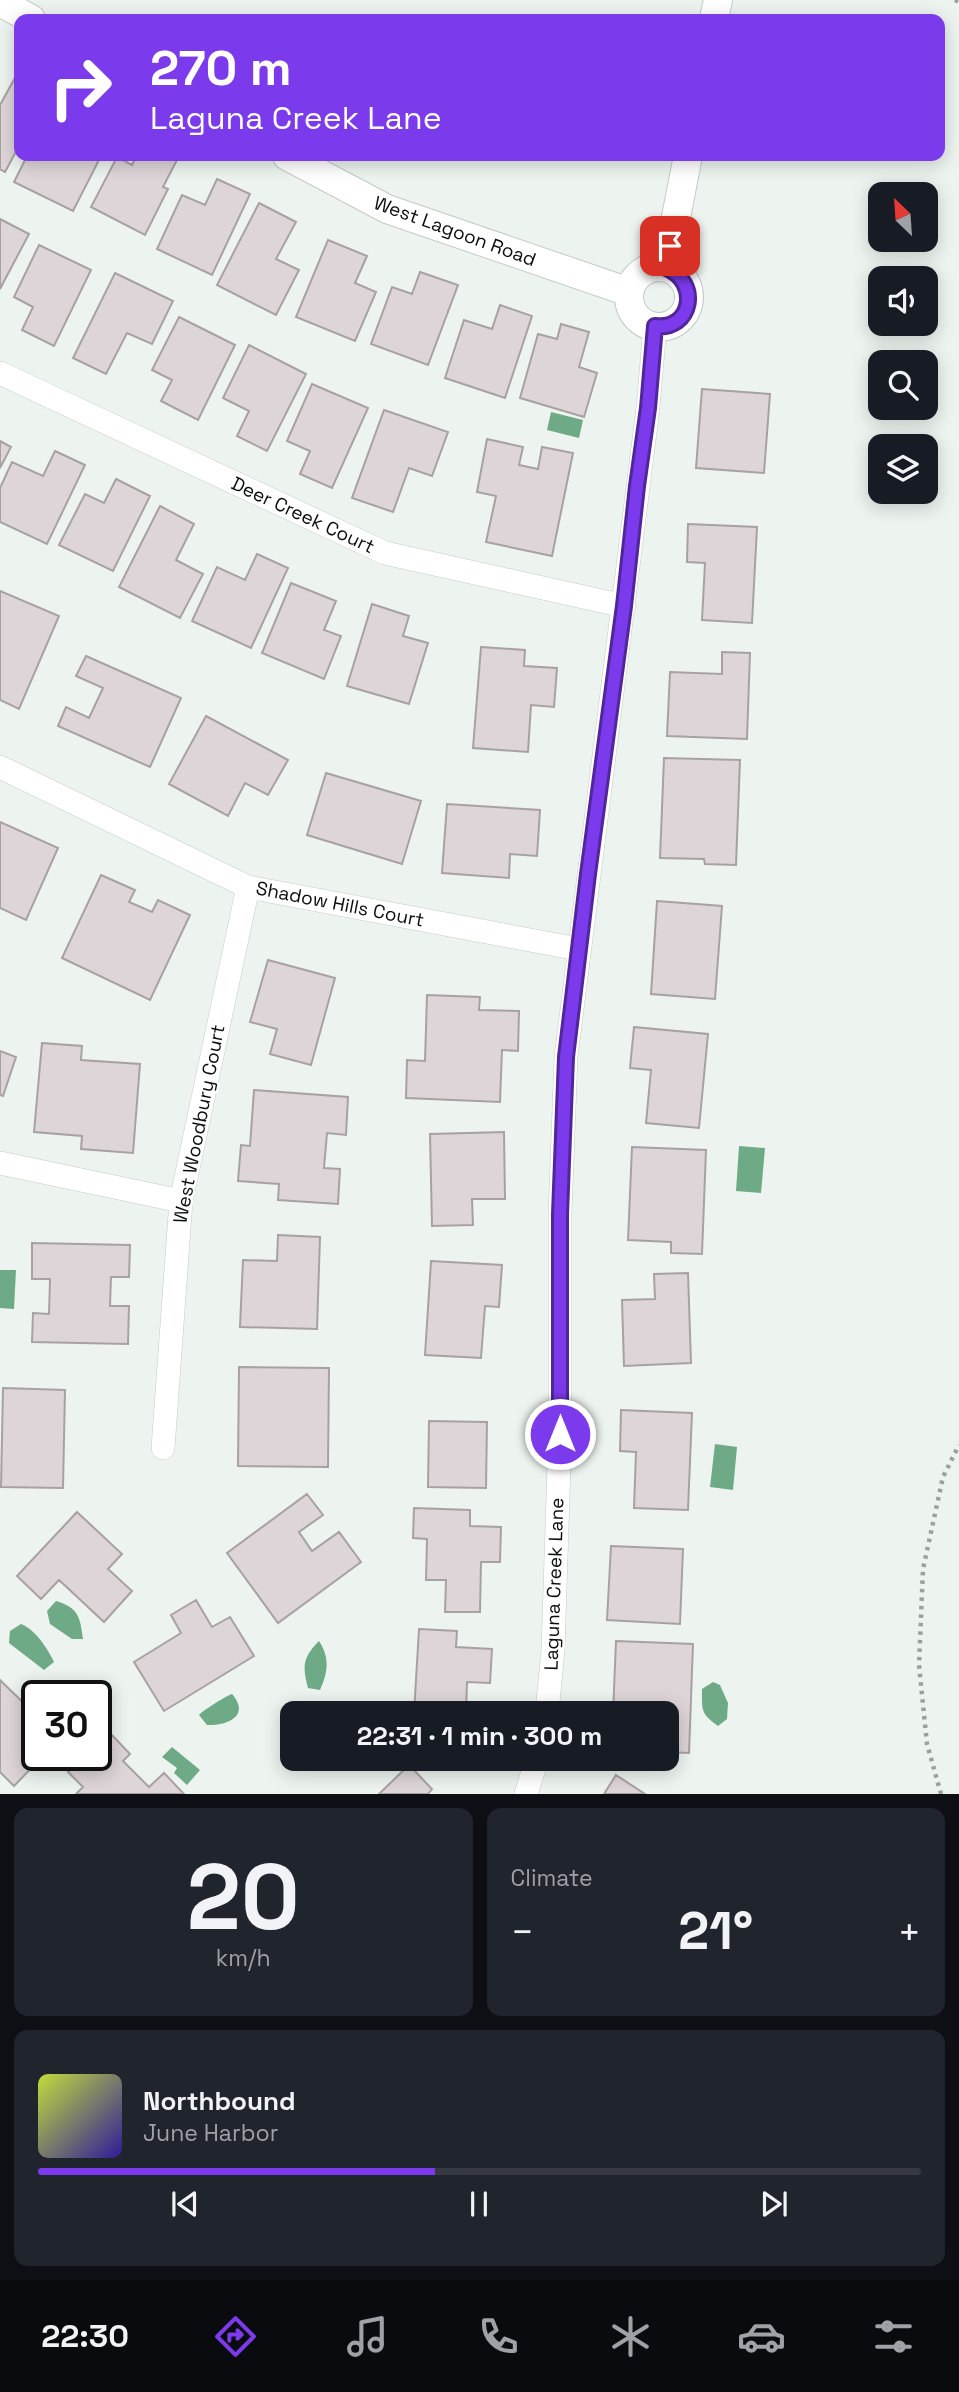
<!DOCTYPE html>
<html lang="en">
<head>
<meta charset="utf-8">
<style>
  :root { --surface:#171b24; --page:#20242c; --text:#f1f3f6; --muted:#9ea1a6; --line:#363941; --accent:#7c3aed }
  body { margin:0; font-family:"Space Grotesk",sans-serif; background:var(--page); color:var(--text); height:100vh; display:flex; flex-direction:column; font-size:26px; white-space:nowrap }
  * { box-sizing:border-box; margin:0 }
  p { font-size:23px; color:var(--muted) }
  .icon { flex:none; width:38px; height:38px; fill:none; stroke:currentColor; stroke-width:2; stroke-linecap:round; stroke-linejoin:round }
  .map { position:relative; height:1794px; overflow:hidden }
  .drawer { display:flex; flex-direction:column; gap:14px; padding:14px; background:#0d0f14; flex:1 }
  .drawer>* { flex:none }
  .banner { position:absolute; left:14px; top:14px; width:931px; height:147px; border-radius:14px; box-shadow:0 4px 18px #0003; background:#7c3aed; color:#fff; overflow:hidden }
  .needle { width:46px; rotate:335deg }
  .fabs { position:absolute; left:868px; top:182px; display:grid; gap:14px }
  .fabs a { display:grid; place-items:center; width:70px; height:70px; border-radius:14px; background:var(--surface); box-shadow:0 4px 18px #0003; font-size:35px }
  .speed { position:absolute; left:21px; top:1680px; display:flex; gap:14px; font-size:35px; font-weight:700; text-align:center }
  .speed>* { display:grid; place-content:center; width:91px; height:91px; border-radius:50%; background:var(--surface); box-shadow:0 4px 18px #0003; line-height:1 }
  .speed .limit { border:4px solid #111; border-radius:10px; background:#fff; color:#111 }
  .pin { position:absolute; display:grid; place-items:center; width:60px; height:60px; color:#fff; margin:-30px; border-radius:14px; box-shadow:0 4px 10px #0006 }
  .me { position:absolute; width:77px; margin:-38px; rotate:0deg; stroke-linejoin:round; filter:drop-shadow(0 0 5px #0008) }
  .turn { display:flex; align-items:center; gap:24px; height:147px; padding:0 21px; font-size:32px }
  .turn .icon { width:91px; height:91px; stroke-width:2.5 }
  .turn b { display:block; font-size:49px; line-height:60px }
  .big { font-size:52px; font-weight:600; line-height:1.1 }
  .drawer .tile { flex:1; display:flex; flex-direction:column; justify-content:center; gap:10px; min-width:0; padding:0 24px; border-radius:14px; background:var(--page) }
  .drawer .dial { align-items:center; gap:0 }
  .dial b { font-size:91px; line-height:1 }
  .song { display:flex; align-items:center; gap:21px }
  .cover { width:84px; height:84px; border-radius:10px; background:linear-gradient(135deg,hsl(70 70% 55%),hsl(250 70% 35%)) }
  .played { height:7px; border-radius:4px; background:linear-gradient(90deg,var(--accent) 45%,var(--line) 45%) }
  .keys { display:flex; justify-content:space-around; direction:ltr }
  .heat { display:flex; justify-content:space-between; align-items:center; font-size:38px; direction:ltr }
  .drawer .tiles { flex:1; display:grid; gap:14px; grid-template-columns:1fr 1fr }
  .tile:last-child { grid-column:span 2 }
  .trip { position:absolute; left:280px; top:1701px; width:399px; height:70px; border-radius:14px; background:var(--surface); box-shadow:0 4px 18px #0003; font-weight:600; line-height:70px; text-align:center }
  .tabs { display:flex; height:112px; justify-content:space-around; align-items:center; background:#090b0e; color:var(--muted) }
  .tabs .icon { width:49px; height:49px }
  .tabs .current { color:var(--accent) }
  .tabs b { font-size:32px; color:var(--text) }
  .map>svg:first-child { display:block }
</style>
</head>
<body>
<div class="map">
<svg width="959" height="1794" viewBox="0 0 959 1794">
  <rect width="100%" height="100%" fill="#edf4f0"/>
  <path fill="#6eaa86" d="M551,412L583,420L579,438L547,430Z
    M739,1146L765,1148L761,1193L736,1191Z
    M0,1270H16L14,1309L0,1308Z
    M715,1444L737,1447L733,1490L710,1487Z
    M56,1601C79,1608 80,1617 83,1639H72L50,1624L47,1611Z
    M21,1624C36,1630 47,1648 54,1662L44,1670L9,1643L10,1631Z
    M319,1641C330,1658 328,1672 320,1690L308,1688C302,1666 303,1657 319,1641Z
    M713,1682L720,1685L728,1703L727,1719L718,1726C700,1713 702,1709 702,1689Z
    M232,1694C251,1716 227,1726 207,1725L199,1715C202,1711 226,1696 232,1694Z
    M172,1747L200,1770L187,1785L174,1773L177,1768L162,1757Z"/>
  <path fill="#ddd5d8" stroke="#a8a1a3" stroke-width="2" d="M16,76L19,78V146L5,172L0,169V105Z
    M27,156H101L73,211L14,182Z
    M136,156H179L163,187L168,189L145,235L91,207L117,157L132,165Z
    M217,179L250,194L212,275L157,249L182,195L205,205Z
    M259,203L296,222L276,259L299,270L276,315L217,285Z
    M0,219L29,234L0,289Z
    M328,240L367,256L355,283L376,292L355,341L296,317Z
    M39,245L91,270L54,346L22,330L33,307L14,297Z
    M420,272L458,285L428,365L371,344L392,287L412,294Z
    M115,273L173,301L152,344L127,333L106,374L73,358Z
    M500,305L532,316L505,398L445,378L464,320L492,329Z
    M179,317L235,345L198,420L161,401L172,380L152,370Z
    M561,324L589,332L579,367L597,373L584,417L520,398L538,334L557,339Z
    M249,345L306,374L267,451L237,436L249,411L223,398Z
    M312,384L368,408L332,488L300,474L310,451L287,441Z
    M702,389L770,394L764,473L696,468Z
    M384,410L448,432L432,476L409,468L393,512L352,498Z
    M487,439L523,447L519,465L538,469L542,447L573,453L552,556L486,542L496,496L477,492Z
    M0,441L11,447L0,468Z
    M55,451L85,465L47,544L0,522V488L12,462L43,476Z
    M116,479L150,496L113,571L59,545L85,494L104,503Z
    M160,506L194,524L176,560L203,574L180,618L119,587Z
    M688,524L757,527L752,623L702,620L705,563L687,562Z
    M257,554L288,568L251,648L192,621L217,567L245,580Z
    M291,583L336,601L324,630L341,636L324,679L262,653Z
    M0,591L59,616L19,709L0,700Z
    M372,604L409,616L403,636L428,643L409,704L347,686Z
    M481,647L525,650L524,666L557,668L554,707L531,705L528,752L473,748Z
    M722,652L750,653L747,739L667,736L670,672L722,674Z
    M86,656L181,698L150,767L58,726L66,707L89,718L103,688L76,676Z
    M206,716L288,760L268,795L245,783L228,816L169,784Z
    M664,758L740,760L736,865L705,864L704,859L660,858Z
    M326,773L421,801L402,864L307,835Z
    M447,804L540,810L537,856L510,854L509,878L442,873Z
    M0,822L58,848L26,920L0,908Z
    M101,875L135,890L129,902L152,912L158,900L190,915L150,1000L62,958Z
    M657,901L722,906L715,999L651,994Z
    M268,960L335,978L311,1065L270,1054L277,1029L250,1022Z
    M427,995L480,997L479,1010L519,1011L518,1051L502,1050L500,1102L406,1098L407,1060L425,1061Z
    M634,1027L708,1034L699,1128L646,1123L651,1070L630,1068Z
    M42,1043L82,1046L81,1060L140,1064L133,1153L81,1149L82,1136L34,1132Z
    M0,1051L16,1057L3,1096L0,1095Z
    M254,1090L348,1097L346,1135L327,1133L324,1168L340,1169L338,1204L278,1200L279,1184L238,1181L241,1145L250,1146Z
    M504,1132L505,1199H472L473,1225L432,1226L430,1134Z
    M632,1147L706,1150L702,1254L671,1253V1242L628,1240Z
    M278,1235L320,1237L317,1329L240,1327L243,1260L277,1261Z
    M32,1243L130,1245L129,1277H111L110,1306H129L128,1344L32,1342L33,1313L49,1314L50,1279H32Z
    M431,1261L502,1265L499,1307L485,1306L481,1358L425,1355Z
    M688,1273L691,1363L624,1366L622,1300L655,1299L654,1274Z
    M239,1367L329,1368L328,1467L238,1466Z
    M3,1388L65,1390L63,1488L1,1487Z
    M621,1410L692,1413L688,1510L634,1508L636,1452L620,1451Z
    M429,1421L487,1422L486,1488L428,1487Z
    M307,1494L323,1515L299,1532L312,1551L339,1532L361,1562L278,1623L227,1553Z
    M414,1508L470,1510V1526L501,1527L500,1562H481L480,1612H445L446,1580H426L427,1539L413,1538Z
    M77,1512L122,1554L108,1569L132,1591L104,1622L59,1580L41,1599L17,1576Z
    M611,1546L683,1549L680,1624L607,1620Z
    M196,1600L212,1627L230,1617L254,1656L164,1711L134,1662L181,1633L171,1615Z
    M419,1629L457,1631L456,1647L492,1649L490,1683L467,1682L466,1713H414Z
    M616,1641L693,1644L689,1753L667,1752V1713H613Z
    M0,1680L37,1716V1755H44L14,1786L0,1772Z
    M109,1732L130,1754L123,1761L149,1787L164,1773L184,1794H76L83,1787L68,1772L85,1755H96V1744Z
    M409,1765L432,1789L428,1794H379Z
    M616,1775L645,1794H604Z"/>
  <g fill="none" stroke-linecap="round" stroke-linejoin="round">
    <g stroke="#c4cbc6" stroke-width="24">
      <path id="minor" d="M0,373L385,553L624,606
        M0,767L248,887L578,949
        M0,1163L181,1201
        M163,1448L181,1201L248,887
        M547,1713L553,1650L560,1435V1214L566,1057L648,408L655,326
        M526,1794L537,1759"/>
    </g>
    <g stroke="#c4cbc6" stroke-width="30">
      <path id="tertiary" d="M0,2L31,19
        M714,19L718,0
        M287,156L387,209L629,292
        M629 297a30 30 0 1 1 60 0a30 30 0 1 1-60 0Z
        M666,268L688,156"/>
    </g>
    <path stroke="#9ba09e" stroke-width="4.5" stroke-dasharray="3.5 5" stroke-linecap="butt" d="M955,0L959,2
      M941,1794L927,1744L919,1665L923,1569L943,1477L959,1445"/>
    <use href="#minor" stroke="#fff" stroke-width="23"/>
    <use href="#tertiary" stroke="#fff" stroke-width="28"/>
  </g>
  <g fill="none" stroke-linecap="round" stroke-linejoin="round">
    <g stroke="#51269a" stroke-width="18">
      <path id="route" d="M560,1434V1214L566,1057L588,874L624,606L637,486L648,408L655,326C692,331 701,282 666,268L670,246"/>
    </g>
    <use href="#route" stroke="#7c3aed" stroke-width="12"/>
  </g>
  <g text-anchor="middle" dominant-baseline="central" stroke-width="5" stroke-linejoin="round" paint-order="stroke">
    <g font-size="19" fill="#0b0d0c" stroke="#fff">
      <text transform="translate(455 231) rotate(20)">West Lagoon Road</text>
      <text transform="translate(303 515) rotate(25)">Deer Creek Court</text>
      <text transform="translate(340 904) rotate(11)">Shadow Hills Court</text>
      <text transform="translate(199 1124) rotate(-79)">West Woodbury Court</text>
      <text transform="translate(554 1584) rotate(-88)">Laguna Creek Lane</text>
    </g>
  </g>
</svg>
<div class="fabs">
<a><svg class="needle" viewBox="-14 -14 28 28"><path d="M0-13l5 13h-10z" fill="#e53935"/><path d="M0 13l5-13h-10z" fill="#9ea1a6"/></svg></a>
<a><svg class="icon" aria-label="sound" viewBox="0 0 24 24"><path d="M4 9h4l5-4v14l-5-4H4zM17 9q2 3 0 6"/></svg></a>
<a><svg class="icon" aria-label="search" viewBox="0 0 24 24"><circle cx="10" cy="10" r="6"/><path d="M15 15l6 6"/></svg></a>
<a><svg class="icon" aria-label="layers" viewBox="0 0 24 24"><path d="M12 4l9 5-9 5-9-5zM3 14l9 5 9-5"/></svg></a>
</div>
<div class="speed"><div class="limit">30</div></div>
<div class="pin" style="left:670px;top:246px;background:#d93025"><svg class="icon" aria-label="arrive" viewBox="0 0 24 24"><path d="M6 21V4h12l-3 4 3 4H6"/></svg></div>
<svg class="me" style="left:560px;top:1434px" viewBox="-20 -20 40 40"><circle r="17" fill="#7c3aed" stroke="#fff" stroke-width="3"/><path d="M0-11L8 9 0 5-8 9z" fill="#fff"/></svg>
<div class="trip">22:31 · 1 min · 300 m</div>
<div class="banner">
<div class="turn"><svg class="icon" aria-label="right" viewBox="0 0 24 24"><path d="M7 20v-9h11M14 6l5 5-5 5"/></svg><div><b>270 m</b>Laguna Creek Lane</div></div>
</div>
</div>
<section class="drawer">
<div class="tiles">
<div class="tile dial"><b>20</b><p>km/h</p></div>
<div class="tile"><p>Climate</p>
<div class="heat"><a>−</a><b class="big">21°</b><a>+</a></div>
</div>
<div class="tile">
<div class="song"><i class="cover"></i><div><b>Northbound</b><p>June Harbor</p></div></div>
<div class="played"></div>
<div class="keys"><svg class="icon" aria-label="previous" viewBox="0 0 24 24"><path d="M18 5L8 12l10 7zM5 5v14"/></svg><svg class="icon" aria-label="pause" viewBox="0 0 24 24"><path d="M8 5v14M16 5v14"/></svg><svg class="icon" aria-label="next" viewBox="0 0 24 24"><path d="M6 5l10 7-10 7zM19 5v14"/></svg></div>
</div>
</div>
</section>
<nav class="tabs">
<b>22:30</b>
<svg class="icon current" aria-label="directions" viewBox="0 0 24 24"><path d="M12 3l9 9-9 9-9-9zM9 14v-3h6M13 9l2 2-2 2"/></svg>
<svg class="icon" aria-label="music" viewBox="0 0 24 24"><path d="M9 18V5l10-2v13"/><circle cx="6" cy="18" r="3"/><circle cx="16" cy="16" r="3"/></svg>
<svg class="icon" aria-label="phone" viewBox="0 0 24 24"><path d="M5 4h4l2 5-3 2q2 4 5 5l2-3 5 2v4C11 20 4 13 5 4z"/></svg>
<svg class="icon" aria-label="climate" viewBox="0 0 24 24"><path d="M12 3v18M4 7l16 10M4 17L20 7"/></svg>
<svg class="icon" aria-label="car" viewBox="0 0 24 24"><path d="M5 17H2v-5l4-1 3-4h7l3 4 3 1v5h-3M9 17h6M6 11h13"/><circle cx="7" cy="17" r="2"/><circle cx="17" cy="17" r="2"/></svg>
<svg class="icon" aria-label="filters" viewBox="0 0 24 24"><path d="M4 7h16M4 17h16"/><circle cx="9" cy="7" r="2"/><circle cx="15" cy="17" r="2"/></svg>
</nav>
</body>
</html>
